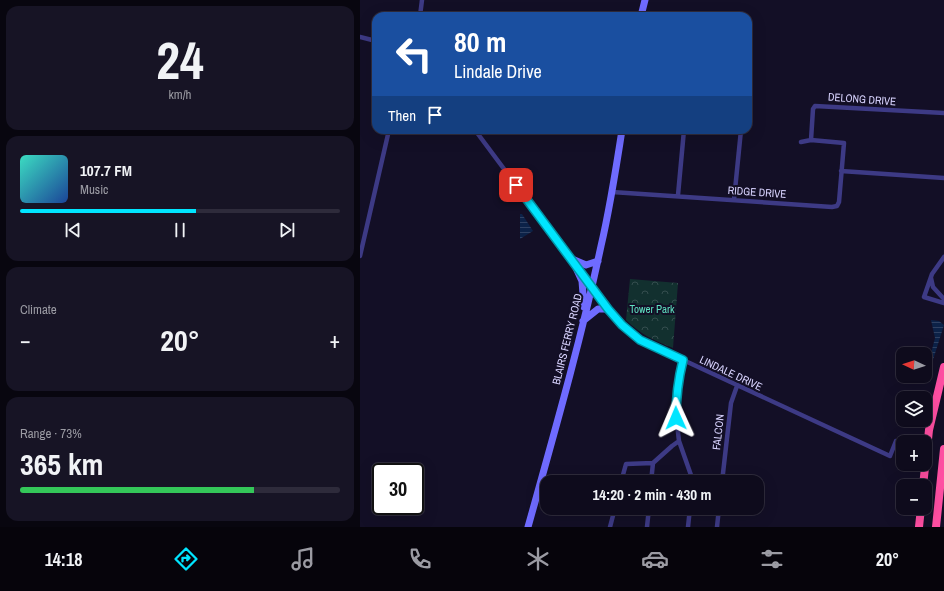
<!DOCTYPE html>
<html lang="en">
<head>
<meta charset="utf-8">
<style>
  :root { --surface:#0e0b1c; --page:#171425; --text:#f1f3f6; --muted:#9b9ba3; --line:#2e2b3b; --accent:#00e5ff }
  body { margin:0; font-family:"Archivo Narrow",sans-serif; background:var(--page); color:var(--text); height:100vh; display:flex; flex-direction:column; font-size:15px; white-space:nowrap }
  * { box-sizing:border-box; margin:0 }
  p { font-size:13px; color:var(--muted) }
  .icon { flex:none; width:22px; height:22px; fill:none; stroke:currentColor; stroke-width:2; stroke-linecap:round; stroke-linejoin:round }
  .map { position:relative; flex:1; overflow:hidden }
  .side { display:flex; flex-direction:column; gap:6px; padding:6px; background:#08060f; width:360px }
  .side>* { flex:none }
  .guide { position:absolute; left:12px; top:12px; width:380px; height:122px; border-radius:12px; box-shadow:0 4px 16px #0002,0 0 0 1px var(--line); background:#1a4fa0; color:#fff; overflow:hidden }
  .needle { width:26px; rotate:274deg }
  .controls { position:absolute; left:536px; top:347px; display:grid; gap:8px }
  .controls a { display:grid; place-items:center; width:36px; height:36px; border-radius:8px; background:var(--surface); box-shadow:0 4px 16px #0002,0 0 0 1px var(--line); font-size:20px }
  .speed { position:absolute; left:12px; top:463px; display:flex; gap:8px; font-size:20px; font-weight:700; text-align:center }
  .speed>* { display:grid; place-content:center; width:52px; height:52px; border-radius:50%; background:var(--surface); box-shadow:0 4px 16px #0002,0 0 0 1px var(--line); line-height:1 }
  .speed .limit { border:2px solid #111; border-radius:6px; background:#fff; color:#111 }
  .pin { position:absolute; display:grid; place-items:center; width:34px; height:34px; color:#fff; margin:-17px; border-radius:8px; box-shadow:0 2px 6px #0006 }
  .me { position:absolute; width:44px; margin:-22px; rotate:359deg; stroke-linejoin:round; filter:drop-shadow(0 0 3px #0008) }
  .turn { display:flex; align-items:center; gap:14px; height:84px; padding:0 16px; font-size:18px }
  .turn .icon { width:52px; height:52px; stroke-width:2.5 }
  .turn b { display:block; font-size:28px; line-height:34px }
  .then { display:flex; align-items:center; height:38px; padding:0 16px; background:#0003; gap:8px; font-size:15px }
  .big { font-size:30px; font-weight:700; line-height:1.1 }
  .side .widget { flex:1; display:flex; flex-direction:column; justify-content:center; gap:6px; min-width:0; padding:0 14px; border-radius:12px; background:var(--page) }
  .side .dial { align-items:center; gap:0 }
  .dial b { font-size:52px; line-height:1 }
  .song { display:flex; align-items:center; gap:12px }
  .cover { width:48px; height:48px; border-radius:6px; background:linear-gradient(135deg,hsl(170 70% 55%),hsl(220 70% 35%)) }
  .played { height:4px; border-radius:2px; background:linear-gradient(90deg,var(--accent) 55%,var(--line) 55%) }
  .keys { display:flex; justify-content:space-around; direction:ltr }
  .heat { display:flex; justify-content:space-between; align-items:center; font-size:22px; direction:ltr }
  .charge { height:6px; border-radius:3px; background:linear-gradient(90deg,#34c759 73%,var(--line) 0) }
  .trip { position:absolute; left:180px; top:475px; width:224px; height:40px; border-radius:12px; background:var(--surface); box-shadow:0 4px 16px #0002,0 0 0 1px var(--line); font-weight:700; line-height:40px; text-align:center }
  .tabs { display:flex; height:64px; justify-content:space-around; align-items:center; background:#06040b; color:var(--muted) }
  .tabs .icon { width:28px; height:28px }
  .tabs .on { color:var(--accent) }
  .tabs b { font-size:18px; color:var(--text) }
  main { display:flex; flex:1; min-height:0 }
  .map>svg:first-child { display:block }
</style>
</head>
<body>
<main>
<section class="side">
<div class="widget dial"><b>24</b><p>km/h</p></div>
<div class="widget">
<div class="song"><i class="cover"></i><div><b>107.7 FM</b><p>Music</p></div></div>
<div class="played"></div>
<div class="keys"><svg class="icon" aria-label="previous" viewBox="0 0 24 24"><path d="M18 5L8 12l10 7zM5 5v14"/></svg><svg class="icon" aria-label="pause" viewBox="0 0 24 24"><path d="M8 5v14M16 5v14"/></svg><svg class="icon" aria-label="next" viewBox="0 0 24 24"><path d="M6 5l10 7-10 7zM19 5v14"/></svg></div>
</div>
<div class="widget"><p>Climate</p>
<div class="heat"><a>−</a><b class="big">20°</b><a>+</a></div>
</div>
<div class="widget"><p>Range · 73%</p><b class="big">365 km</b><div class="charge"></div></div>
</section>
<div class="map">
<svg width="584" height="527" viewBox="0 0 584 527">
  <defs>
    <pattern id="park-crowns" width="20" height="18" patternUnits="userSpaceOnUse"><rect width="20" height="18" fill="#12302f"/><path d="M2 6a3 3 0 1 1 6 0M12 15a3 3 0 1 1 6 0" fill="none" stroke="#344d4e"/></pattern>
    <pattern id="water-rules" width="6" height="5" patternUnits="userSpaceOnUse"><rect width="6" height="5" fill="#0c2248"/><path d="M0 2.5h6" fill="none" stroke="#2f4163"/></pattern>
  </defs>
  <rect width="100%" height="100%" fill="#130f26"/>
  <path fill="url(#park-crowns)" d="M270,279L318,283L313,348C295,341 280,334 266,320Z"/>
  <path fill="url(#water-rules)" d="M160,214H162L173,231L160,239Z
    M571,320L579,321L584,325L572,363L569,361L575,338Z"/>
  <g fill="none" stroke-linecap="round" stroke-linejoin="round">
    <path stroke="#3d3a85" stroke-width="4.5" d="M60,16L62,0
      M0,37L16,41
      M388,46V54
      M115,130L212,260
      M451,140L453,109L455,106L584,113
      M481,171L584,178
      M252,192L472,207L477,206L479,202L484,143L451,140L441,142
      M318,195L324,130
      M374,200L381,130
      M0,256L29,130
      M584,257L572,274L564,297L584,303
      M219,269C238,294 254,321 280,340L530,456L536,441
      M571,278L573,287L584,299
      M319,441L332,478V482
      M261,482L266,464L293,463L312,446L319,441C315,410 315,390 323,360
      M291,482L293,463
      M362,482L371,403L377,386
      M250,527L255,508
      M287,527L289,508
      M328,527L330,508
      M357,527L359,508"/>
    <path stroke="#6f6bff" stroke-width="7" d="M281,16L285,0
      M212,259L222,281L224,307
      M212,259L226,265L238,261
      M223,321L238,309H248
      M168,527C194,434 221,340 241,246C250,208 256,169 262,130"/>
    <path stroke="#ff4fa3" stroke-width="8" d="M563,486L569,430L584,367
      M559,527L561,508
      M576,527L584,449"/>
  </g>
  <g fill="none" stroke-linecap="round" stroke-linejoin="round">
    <g stroke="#0095a6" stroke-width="10">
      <path id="route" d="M156,185L248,309L262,325L280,340L323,360C318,380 316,398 316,418"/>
    </g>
    <use href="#route" stroke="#00e5ff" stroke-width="7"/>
  </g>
  <g text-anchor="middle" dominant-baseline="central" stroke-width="4" stroke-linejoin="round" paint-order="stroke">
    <g font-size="11" fill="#d9d4ff" stroke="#130f26">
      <text transform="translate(502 99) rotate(4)">DELONG DRIVE</text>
      <text transform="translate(397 192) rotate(4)">RIDGE DRIVE</text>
      <text transform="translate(207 339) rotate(-76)">BLAIRS FERRY ROAD</text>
      <text transform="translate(371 373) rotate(25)">LINDALE DRIVE</text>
      <text transform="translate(358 432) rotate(-84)">FALCON</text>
    </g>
    <g font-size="11" fill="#5fe0c0" stroke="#130f26">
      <text x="292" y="309">Tower Park</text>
    </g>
  </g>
</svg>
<div class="controls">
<a><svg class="needle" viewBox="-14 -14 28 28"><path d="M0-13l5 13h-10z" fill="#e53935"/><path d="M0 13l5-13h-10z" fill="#9b9ba3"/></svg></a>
<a><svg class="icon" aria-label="layers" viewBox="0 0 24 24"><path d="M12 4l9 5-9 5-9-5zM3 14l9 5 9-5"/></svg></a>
<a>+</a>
<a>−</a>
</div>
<div class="speed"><div class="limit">30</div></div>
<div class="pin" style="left:156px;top:185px;background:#d93025"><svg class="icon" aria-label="arrive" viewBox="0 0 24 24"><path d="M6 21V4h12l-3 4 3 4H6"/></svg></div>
<svg class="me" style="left:316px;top:418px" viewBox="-20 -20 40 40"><path d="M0-17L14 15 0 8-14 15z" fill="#00e5ff" stroke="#fff" stroke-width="4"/></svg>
<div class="trip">14:20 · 2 min · 430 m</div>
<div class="guide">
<div class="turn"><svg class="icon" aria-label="left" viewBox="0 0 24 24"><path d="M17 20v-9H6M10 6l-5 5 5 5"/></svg><div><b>80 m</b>Lindale Drive</div></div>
<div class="then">Then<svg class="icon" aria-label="arrive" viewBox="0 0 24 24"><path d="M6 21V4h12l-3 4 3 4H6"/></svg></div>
</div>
</div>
</main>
<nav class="tabs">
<b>14:18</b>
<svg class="icon on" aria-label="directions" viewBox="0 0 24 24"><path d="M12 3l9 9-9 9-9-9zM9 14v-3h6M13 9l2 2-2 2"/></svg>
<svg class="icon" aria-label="music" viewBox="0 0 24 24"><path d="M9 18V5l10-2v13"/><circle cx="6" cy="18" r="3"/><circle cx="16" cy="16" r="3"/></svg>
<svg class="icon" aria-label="phone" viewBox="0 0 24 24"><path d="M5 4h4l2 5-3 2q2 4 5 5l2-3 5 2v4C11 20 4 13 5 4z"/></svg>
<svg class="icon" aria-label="climate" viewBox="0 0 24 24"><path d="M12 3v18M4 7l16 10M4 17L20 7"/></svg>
<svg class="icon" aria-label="car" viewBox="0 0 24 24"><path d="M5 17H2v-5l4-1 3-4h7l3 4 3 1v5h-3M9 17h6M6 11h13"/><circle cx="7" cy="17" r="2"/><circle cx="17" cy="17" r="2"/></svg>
<svg class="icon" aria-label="filters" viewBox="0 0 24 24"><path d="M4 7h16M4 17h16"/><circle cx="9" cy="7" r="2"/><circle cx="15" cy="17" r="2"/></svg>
<b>20°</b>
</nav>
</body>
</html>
